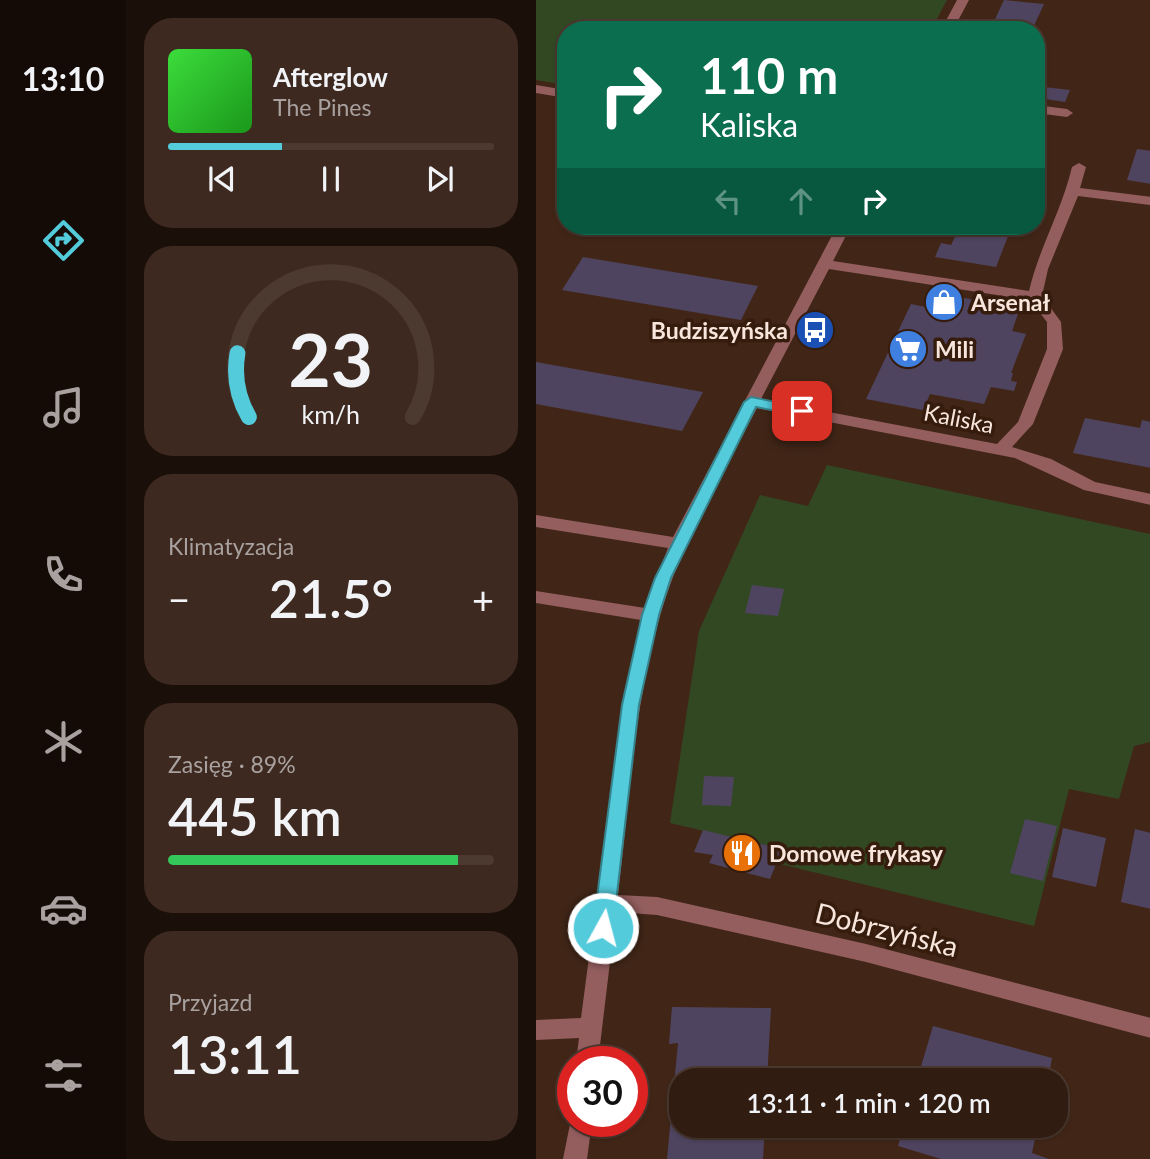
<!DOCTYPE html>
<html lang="pl">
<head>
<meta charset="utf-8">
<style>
  :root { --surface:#311c11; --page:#3d291f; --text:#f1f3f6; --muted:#a8a19f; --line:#4c3a31; --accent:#53cbdb }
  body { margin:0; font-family:Lato,sans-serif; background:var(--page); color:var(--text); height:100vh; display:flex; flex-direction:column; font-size:26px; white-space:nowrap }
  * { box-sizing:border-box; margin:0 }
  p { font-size:23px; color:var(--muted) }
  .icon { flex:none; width:38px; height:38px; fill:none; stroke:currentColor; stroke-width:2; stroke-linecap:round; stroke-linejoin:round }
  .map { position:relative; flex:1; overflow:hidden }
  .details { display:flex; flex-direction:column; gap:18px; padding:18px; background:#1b0f09; width:410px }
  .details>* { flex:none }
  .top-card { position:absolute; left:21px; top:21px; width:488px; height:214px; border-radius:28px; box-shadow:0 2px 5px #0004,0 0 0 2px var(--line); background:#0b6e4f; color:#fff; overflow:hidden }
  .speed { position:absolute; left:21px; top:1046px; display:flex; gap:14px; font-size:35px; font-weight:700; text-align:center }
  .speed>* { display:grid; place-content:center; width:91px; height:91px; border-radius:50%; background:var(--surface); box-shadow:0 2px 5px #0004,0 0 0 2px var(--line); line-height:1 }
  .speed .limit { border:10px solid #d22; background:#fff; color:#111 }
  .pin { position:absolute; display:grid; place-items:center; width:60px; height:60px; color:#fff; margin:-30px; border-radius:14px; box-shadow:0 4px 10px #0006 }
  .me { position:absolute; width:77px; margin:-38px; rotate:7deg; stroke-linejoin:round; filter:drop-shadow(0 0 5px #0008) }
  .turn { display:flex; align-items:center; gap:24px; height:147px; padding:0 28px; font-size:32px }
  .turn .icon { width:91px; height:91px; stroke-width:2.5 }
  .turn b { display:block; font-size:49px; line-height:60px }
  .lanes { display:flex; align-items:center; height:66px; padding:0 28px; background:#0003; justify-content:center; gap:35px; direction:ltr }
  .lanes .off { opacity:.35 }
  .big { font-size:52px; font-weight:600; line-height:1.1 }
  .details .card { flex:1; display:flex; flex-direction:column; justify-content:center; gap:10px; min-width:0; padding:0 24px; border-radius:28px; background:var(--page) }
  .details .dial { align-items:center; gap:0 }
  .dial svg { height:182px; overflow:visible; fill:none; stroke:var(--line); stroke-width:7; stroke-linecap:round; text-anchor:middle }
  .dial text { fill:var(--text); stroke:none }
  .song { display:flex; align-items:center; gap:21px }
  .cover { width:84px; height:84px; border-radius:10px; background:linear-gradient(135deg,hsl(120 70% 55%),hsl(120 70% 35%)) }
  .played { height:7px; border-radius:4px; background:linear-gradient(90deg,var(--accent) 35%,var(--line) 35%) }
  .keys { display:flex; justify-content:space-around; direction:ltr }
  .heat { display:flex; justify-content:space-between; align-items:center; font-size:38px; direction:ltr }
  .charge { height:10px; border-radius:5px; background:linear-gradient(90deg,#34c759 89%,var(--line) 0) }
  .trip { position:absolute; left:133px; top:1068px; width:399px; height:70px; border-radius:28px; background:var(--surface); box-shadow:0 2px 5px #0004,0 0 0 2px var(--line); font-weight:600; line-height:70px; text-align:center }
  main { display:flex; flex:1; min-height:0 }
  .dock { display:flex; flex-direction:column; width:126px; justify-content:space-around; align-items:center; background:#140b07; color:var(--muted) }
  .dock .icon { width:49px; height:49px }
  .dock .selected { color:var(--accent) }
  .dock b { font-size:32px; color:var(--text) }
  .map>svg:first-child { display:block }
</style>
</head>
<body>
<main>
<nav class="dock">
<b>13:10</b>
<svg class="icon selected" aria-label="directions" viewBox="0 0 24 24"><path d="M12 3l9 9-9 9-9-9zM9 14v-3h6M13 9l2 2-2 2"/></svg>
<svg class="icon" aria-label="music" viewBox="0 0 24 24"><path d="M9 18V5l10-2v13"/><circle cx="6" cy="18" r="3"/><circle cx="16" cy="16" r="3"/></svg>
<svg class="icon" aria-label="phone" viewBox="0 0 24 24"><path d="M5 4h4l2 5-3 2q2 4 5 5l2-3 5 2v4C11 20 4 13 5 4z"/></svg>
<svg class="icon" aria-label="climate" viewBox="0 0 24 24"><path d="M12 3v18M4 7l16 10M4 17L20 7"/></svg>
<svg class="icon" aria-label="car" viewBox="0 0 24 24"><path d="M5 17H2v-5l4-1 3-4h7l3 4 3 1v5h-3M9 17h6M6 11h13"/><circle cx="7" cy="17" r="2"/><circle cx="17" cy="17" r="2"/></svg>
<svg class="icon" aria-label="filters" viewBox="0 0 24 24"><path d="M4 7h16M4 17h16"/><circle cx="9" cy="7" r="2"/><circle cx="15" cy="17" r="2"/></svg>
</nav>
<section class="details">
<div class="card">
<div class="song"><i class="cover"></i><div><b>Afterglow</b><p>The Pines</p></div></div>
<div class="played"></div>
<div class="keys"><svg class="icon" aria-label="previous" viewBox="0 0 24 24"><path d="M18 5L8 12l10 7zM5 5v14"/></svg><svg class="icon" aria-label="pause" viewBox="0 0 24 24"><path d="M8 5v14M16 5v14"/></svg><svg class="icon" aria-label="next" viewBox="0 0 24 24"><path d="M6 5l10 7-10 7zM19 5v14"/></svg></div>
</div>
<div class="card dial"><svg viewBox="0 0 100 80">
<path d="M14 69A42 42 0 1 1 86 69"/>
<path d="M14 69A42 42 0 0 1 9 41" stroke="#53cbdb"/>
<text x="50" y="56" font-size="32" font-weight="700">23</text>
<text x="50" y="72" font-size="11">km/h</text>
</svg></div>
<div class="card"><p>Klimatyzacja</p>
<div class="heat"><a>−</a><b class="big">21.5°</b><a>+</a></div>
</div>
<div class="card"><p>Zasięg · 89%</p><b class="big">445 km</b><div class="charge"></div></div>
<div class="card"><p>Przyjazd</p><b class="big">13:11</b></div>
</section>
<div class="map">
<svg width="615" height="1159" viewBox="0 0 615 1159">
  <rect width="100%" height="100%" fill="#412617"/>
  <path fill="#324823" d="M0,0H411L395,30H30V85L0,80Z
    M291,465L614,534V742L598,746L583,799L533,789L498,926L240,863L245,849L134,823L163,631L224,495L272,506Z"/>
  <path fill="#4f445f" d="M468,0L508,4L496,30H454Z
    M508,87L534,90L529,102L503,98Z
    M601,149L615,151V184L591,180Z
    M412,226H476L460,267L399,257L405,243L415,245L421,233L410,231Z
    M47,257L222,286L205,320L26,290Z
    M406,294L484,308L476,331L490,334L475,373H477L475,381L481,382L478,391L455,387L448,404L394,394L387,410L330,399L375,304L399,309Z
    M0,362L167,392L146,431L0,404Z
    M549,418L604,428L606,420L615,422V468L537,453Z
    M216,585L248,589L242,616L209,613Z
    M168,776L198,777L195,806L166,805Z
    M489,819L521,826L507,881L474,873Z
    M527,828L570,838L560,887L516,877Z
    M599,829L615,833V909L585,902Z
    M167,830L246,849L234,879L173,863L177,855L158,852Z
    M136,1007L235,1008L231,1080H145V1125H229L227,1159H131L142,1043L133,1044Z
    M397,1026L516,1058L512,1080H381Z
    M368,1125H502L496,1153L513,1159H405L362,1146Z"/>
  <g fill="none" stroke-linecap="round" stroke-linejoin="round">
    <path fill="#945e5f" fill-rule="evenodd" d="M421,0H433L417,30H405Z
      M0,85L30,90V98L0,93Z
      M500,105L531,109L537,113L531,117L500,113Z
      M543,163L550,167L544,188L615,197V205L542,196L512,269L506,296L525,322L527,349L497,424L476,447L515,459L559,482L615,494V505L548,490L479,458L221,408C186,475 145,542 124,616C98,706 93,802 82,895L121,897L330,944L615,1018V1038L330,962L121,915L80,912L62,1062H40L43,1038L0,1040V1020L45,1018L86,705L105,620L0,603V591L109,608L132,548L0,527V515L137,537L301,226H315L297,261L493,291C503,248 526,210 536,167ZM293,269L494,300L511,322V349L482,422L461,444L225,399Z
      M36,1114L37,1122H56L51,1159H27Z"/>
  </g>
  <path fill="#53cbdb" stroke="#36848e" stroke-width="2" d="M215,397L266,407L273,411L266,416L220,407L135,578L123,615L103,705L77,928L74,934L67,936L60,934L57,928L86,705L106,615L119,578L208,402Z"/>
  <defs>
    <g id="shop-disc" transform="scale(2.0125)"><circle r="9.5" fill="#3f7fe0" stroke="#361c0d"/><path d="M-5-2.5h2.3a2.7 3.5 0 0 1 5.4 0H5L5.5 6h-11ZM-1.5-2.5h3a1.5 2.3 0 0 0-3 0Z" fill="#fff"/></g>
    <g id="bus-disc" transform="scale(2.0125)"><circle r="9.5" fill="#1a4fb4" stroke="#361c0d"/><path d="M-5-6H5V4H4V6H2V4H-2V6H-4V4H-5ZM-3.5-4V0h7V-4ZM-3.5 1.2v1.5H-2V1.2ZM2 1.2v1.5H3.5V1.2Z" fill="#fff"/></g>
    <g id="supermarket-disc" transform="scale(2.0125)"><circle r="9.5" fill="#3f7fe0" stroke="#361c0d"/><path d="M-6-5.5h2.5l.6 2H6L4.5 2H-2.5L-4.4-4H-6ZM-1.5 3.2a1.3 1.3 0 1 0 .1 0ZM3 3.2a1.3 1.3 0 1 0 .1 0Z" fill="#fff"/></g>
    <g id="restaurant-disc" transform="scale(2.0125)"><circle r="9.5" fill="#e8710a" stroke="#361c0d"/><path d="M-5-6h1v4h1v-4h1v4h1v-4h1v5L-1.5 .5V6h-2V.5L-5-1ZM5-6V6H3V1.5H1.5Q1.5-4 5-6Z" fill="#fff"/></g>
  </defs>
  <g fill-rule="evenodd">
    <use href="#shop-disc" x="408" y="302"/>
    <use href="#bus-disc" x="279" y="330"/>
    <use href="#supermarket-disc" x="372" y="349"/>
    <use href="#restaurant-disc" x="206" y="853"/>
  </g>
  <g text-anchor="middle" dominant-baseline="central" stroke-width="7" stroke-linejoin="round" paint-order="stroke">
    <g font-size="23" font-weight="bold" fill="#f8e6dd" stroke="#361c0d" text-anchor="start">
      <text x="435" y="302">Arsenał</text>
      <text x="252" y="330" text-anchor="end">Budziszyńska</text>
      <text x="399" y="349">Mili</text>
      <text x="233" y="853">Domowe frykasy</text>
    </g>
    <g font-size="23" fill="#f8e6dd" stroke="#361c0d">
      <text transform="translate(423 418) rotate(11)">Kaliska</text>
    </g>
    <g font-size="28" fill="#f8e6dd" stroke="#361c0d">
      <text transform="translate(351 929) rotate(14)">Dobrzyńska</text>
    </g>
  </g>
</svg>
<div class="speed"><div class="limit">30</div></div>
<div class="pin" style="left:266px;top:411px;background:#d93025"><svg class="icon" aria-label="arrive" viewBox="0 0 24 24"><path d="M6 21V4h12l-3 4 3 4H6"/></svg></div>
<svg class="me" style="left:67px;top:928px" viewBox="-20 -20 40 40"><circle r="17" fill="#53cbdb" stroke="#fff" stroke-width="3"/><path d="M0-11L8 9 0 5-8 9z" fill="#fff"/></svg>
<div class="trip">13:11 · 1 min · 120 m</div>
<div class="top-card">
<div class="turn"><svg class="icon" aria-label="right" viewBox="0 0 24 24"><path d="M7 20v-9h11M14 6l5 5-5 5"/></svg><div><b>110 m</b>Kaliska</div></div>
<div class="lanes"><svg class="icon off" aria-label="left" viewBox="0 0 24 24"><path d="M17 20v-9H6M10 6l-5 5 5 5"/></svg><svg class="icon off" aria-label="ahead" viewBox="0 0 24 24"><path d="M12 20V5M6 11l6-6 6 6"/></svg><svg class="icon" aria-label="right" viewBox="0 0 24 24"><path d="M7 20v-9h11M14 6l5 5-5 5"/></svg></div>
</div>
</div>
</main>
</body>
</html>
